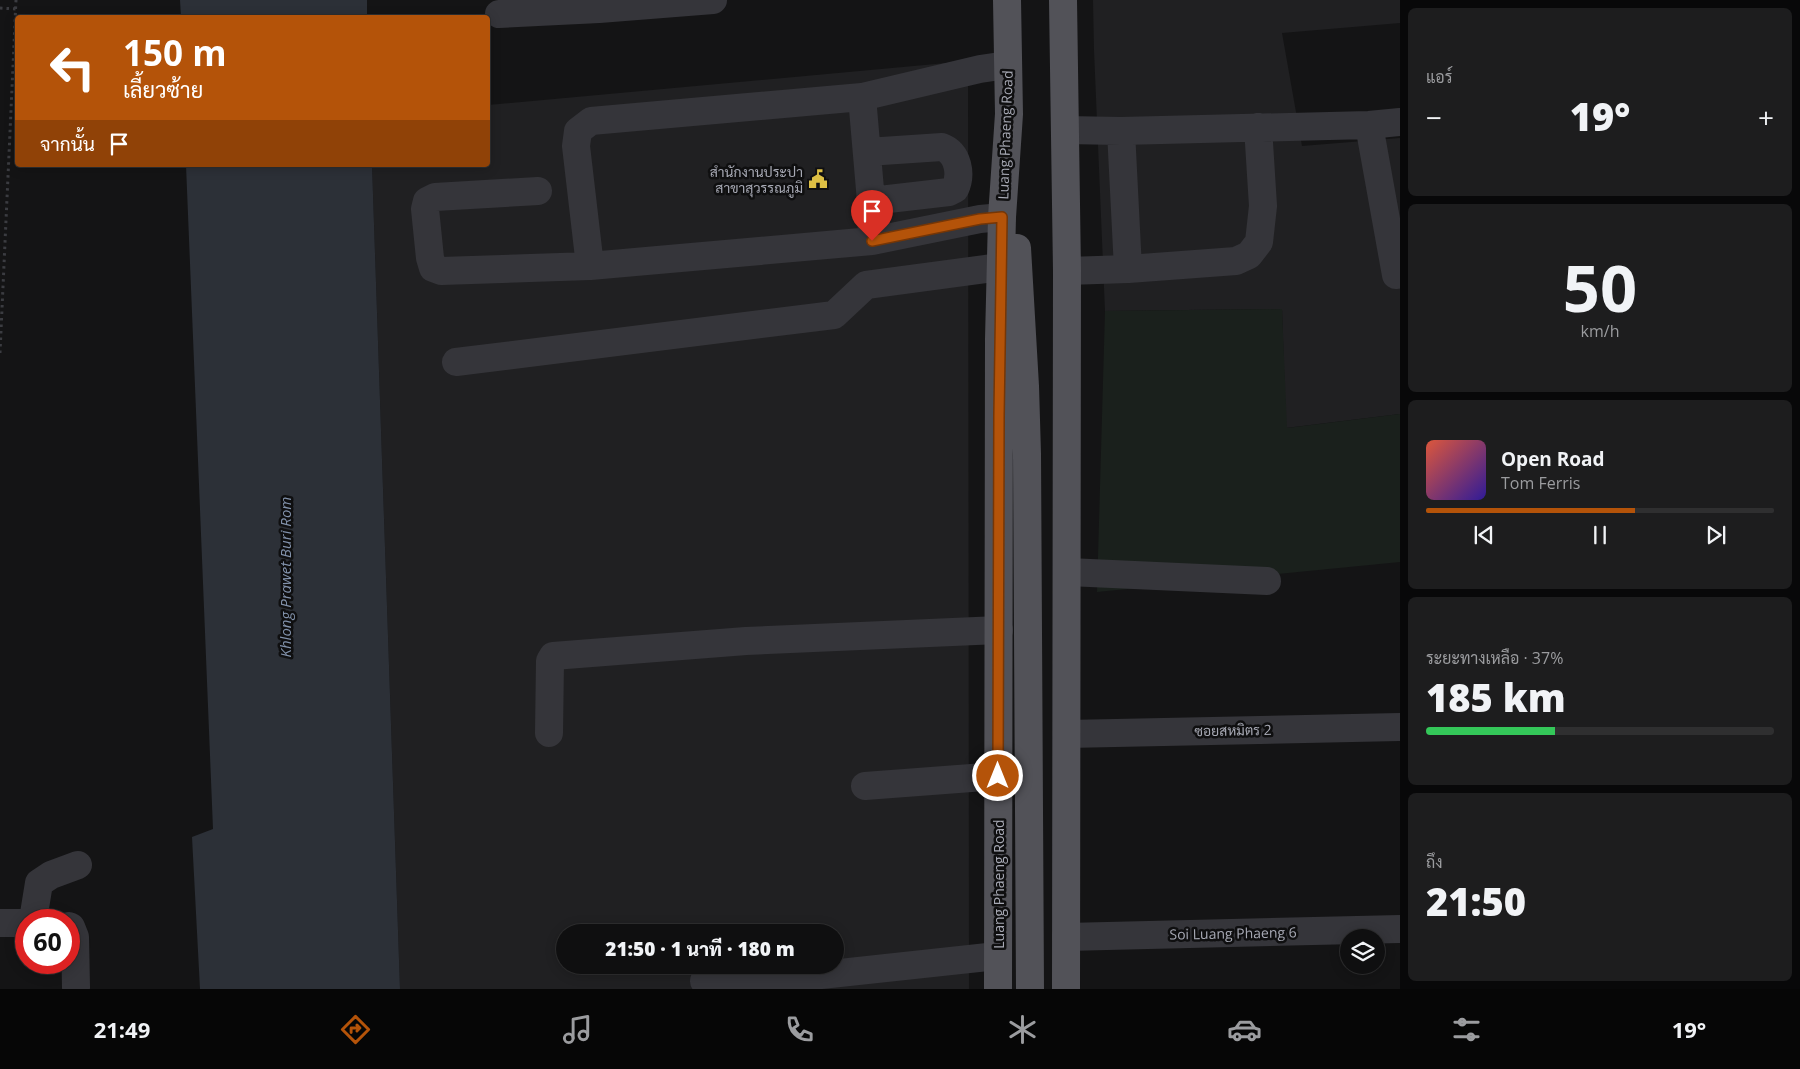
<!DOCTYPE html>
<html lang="th">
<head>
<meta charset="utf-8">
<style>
  :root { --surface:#0f0f10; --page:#1d1d1e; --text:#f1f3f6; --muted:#9b9c9f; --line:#2f2f30; --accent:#b45309 }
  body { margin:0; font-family:"Open Sans",Sarabun,sans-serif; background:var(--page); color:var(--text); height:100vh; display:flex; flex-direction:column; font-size:19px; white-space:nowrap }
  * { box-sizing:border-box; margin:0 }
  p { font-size:16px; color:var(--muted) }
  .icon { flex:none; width:28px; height:28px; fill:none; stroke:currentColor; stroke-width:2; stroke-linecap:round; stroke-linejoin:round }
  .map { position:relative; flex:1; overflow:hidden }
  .details { display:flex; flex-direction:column; gap:8px; padding:8px; background:#080809; width:400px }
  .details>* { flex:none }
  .hud { position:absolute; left:15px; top:15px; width:475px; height:152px; border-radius:5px; box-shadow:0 2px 12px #0003,0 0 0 1px var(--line); background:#b45309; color:#fff; overflow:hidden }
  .fabs { position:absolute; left:1340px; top:929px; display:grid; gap:10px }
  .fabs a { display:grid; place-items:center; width:45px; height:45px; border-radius:50%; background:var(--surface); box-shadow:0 2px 12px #0003,0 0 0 1px var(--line); font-size:25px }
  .speed { position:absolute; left:15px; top:909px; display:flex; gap:10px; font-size:25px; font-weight:700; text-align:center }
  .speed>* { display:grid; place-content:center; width:65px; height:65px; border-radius:50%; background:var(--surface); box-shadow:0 2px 12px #0003,0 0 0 1px var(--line); line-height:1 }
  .speed .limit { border:8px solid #d22; background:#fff; color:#111 }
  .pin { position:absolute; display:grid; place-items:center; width:42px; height:42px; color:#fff; margin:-51px -21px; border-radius:50% 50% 50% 0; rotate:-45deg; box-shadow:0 0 5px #0007 }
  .pin .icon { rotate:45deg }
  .me { position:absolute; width:55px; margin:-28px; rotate:0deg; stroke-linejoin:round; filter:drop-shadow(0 0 4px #0008) }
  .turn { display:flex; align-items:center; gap:18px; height:105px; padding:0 25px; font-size:22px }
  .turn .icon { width:65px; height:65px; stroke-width:2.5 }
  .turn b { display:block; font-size:35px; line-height:42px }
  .then { display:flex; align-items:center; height:48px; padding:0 25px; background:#0003; gap:10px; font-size:19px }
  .big { font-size:38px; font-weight:800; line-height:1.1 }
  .details .tile { flex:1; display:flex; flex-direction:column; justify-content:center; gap:8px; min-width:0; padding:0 18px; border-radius:8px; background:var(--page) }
  .details .dial { align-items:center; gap:0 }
  .dial b { font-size:65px; line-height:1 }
  .song { display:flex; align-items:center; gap:15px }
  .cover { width:60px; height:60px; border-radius:8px; background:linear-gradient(135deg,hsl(10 70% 55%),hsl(250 70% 35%)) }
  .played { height:5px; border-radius:2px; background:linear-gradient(90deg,var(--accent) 60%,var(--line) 60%) }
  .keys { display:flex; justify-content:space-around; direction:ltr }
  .heat { display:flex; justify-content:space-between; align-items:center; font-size:28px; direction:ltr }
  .charge { height:8px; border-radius:4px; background:linear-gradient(90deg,#34c759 37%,var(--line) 0) }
  .trip { position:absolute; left:556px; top:924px; width:288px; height:50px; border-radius:25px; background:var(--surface); box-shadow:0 2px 12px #0003,0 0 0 1px var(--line); font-weight:800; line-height:50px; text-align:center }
  .menu { display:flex; height:80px; justify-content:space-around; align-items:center; background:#060606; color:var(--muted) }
  .menu .icon { width:35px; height:35px }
  .menu .active { color:var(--accent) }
  .menu b { font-size:22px; color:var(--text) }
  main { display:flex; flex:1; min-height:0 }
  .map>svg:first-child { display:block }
</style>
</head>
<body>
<main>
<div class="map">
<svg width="1400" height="989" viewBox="0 0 1400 989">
  <rect width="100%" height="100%" fill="#141415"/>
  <path fill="#202022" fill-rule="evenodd" d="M1093,0H1400V23L1282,33L1302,146L1400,138V414L1286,428L1282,309L1105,311L1094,50Z
    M968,61L969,989H400L372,165H488V105ZM565,932H835V965H565Z"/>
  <path fill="#1a201c" d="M1282,309L1287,428L1400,414V562L1097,592L1105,311Z"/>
  <path fill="#2c3037" d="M180,0H367V17H181Z
    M186,165H372L400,989H200L192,837L213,829Z"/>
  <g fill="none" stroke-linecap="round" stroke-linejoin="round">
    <path stroke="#3b3c41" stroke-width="3" stroke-dasharray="2.5 4" stroke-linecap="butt" d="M0,8L16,9
      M0,353L16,0"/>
    <path stroke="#35353a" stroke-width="28" d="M499,14L599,9L713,0
      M862,97L871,201
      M1369,125L1396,275
      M1065,130L1121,131L1369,125L1400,122
      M1121,131L1128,269L1236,261L1249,255L1259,242L1263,206L1258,127
      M867,152L942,147C958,153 962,174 955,189L949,192L871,201L872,241
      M538,191L435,197L427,201L425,209L430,258L433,268L441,271L590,266L872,241L980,219L1002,217
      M590,266L576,146L578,131L591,121L862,97L980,69L1007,65
      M1067,271L1128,269
      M456,362L834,315L866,285L1000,267
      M1068,572L1267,581
      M549,733L550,661L553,656L746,641L999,630
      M1067,734L1400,727
      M865,786L998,776
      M33,920L39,883L51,875L78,865
      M0,923H26
      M69,926L71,927L75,937L76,987
      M1066,937L1400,929
      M704,981L794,978L997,956"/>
    <path stroke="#525258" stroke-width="28" d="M1063,0L1067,271L1066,989
      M1017,248L1025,386L1027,454L1030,989
      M998,989L999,339L1002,217L1009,114L1007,0"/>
  </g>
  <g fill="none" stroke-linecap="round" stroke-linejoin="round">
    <g stroke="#753606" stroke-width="12">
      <path id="route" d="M872,241L980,219L1002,217L999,416L998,776"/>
    </g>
    <use href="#route" stroke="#b45309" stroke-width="9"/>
  </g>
  <defs>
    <g id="civic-bare" transform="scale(1.5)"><path d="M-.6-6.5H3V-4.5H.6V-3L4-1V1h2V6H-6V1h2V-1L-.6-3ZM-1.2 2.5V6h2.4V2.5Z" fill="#ddbf44" stroke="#0f0f10" stroke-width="2.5" paint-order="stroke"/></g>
  </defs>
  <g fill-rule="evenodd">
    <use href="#civic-bare" x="818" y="179"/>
  </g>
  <g text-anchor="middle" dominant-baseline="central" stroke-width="5" stroke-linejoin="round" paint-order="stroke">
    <g font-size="14" fill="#a7a9b4" stroke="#0f0f10">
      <text transform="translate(1005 135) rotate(-88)">Luang Phaeng Road</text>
      <text transform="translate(1233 730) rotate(-1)">ซอยสหมิตร 2</text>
      <text transform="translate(998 884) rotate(-90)">Luang Phaeng Road</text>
      <text transform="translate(1233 933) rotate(-1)">Soi Luang Phaeng 6</text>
    </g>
    <g font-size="14" fill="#a7a9b4" stroke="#0f0f10" text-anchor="end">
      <text x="803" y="171">สำนักงานประปา<tspan x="803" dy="16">สาขาสุวรรณภูมิ</tspan></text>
    </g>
    <g font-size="15" font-style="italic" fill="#8292ab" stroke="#0f0f10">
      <text transform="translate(285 577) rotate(-90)">Khlong Prawet Buri Rom</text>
    </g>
  </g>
</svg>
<div class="fabs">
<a><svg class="icon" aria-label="layers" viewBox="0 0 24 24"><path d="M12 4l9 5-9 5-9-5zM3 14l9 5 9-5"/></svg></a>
</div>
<div class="speed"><div class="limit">60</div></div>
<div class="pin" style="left:872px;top:241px;background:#d93025"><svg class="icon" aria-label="arrive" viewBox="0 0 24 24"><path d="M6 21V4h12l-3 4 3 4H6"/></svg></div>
<svg class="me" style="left:998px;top:776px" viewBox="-20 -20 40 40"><circle r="17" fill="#b45309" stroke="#fff" stroke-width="3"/><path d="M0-11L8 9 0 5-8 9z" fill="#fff"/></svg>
<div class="trip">21:50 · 1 นาที · 180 m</div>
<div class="hud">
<div class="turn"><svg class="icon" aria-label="left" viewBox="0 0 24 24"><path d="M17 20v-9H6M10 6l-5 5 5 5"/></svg><div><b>150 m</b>เลี้ยวซ้าย</div></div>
<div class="then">จากนั้น<svg class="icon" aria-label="arrive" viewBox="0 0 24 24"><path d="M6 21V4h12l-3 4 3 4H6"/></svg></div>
</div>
</div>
<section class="details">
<div class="tile"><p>แอร์</p>
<div class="heat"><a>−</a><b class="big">19°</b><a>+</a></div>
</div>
<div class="tile dial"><b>50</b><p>km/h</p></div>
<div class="tile">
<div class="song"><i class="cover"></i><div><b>Open Road</b><p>Tom Ferris</p></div></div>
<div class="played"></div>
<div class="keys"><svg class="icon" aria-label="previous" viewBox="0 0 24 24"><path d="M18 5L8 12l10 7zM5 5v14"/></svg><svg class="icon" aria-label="pause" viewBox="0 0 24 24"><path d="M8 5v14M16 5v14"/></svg><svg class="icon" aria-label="next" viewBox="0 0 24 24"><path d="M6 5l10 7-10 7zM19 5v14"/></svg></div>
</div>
<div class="tile"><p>ระยะทางเหลือ · 37%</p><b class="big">185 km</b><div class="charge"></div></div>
<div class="tile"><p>ถึง</p><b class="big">21:50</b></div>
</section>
</main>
<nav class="menu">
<b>21:49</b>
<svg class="icon active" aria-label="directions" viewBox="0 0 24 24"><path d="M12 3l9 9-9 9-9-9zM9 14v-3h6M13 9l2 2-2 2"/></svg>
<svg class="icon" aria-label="music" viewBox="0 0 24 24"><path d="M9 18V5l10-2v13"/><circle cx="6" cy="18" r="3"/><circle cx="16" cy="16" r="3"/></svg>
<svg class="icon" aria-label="phone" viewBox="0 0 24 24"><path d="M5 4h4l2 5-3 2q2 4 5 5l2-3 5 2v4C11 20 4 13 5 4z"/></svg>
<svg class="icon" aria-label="climate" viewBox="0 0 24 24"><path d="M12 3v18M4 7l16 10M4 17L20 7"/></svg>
<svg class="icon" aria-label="car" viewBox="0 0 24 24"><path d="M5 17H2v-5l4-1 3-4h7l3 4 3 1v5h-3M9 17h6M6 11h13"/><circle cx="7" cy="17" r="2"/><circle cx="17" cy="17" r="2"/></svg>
<svg class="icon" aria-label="filters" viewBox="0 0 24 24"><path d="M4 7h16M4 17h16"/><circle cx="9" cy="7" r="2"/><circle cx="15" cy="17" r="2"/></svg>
<b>19°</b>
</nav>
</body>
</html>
